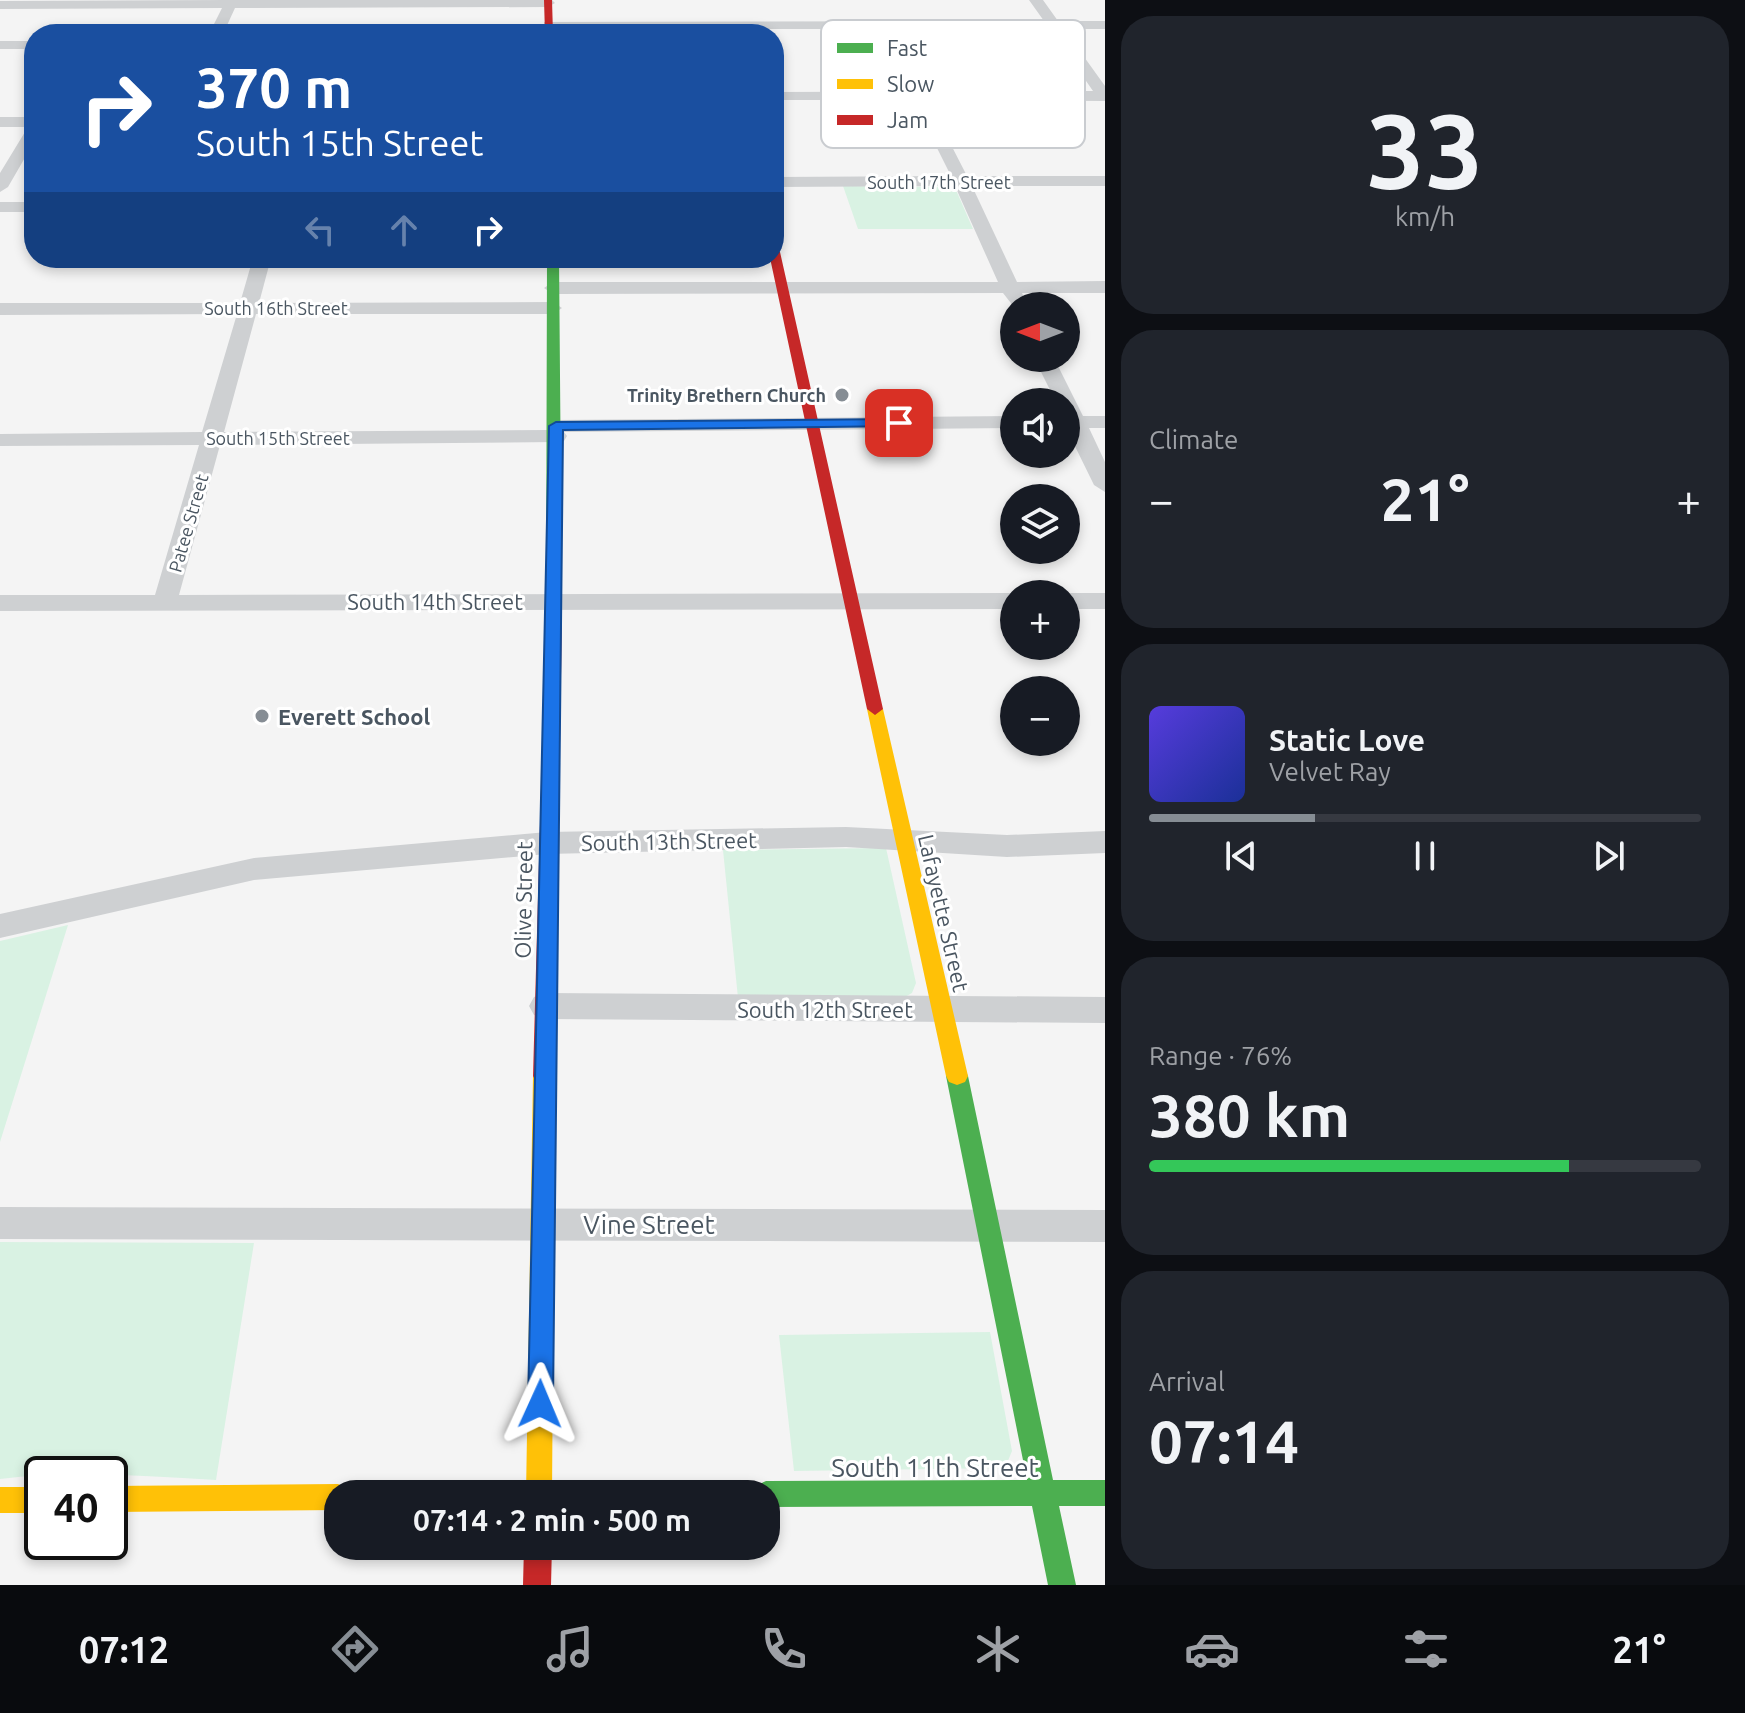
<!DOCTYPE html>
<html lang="en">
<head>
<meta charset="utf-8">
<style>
  :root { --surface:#171b24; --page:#20242c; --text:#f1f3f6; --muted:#9ea1a6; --line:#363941; --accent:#868d94 }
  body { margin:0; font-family:Ubuntu,sans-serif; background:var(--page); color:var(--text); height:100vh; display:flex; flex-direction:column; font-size:30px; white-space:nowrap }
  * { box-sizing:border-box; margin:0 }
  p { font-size:26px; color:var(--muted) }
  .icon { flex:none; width:44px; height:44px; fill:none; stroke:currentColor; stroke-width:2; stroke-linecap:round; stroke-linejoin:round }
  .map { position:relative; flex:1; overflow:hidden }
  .sheet { display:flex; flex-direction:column; gap:16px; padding:16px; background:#0d0f14; width:640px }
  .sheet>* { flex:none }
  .banner { position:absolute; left:24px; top:24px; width:760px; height:244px; border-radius:32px; box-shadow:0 4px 12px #0003; background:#1a4fa0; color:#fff; overflow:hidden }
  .needle { width:52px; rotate:270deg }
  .controls { position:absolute; left:1000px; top:292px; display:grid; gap:16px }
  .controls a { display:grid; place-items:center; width:80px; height:80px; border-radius:50%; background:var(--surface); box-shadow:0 4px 12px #0003; font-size:40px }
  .speed { position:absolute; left:24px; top:1456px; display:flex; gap:16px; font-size:40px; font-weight:700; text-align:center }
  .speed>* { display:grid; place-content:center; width:104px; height:104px; border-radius:50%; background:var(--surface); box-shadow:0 4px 12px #0003; line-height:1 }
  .speed .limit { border:4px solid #111; border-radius:12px; background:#fff; color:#111 }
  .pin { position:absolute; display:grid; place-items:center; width:68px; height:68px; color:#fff; margin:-34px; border-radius:16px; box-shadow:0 4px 12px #0006 }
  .me { position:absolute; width:88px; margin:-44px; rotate:1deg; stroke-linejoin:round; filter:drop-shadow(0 0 6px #0008) }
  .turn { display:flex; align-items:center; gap:28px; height:168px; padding:0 40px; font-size:36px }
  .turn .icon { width:104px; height:104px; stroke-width:2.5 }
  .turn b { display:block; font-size:56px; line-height:68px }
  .lanes { display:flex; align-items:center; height:76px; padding:0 40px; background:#0003; justify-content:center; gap:40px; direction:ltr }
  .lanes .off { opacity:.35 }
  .big { font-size:60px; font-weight:700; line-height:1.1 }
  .sheet .widget { flex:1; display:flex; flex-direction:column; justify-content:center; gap:12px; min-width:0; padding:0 28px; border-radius:32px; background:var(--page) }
  .sheet .dial { align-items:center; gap:0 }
  .dial b { font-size:104px; line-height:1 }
  .song { display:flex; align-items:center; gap:24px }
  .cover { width:96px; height:96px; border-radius:12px; background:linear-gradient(135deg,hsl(250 70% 55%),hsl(230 70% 35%)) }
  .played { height:8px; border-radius:4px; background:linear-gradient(90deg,var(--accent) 30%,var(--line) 30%) }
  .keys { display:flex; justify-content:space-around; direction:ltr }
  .heat { display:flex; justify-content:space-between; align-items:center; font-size:44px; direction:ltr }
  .charge { height:12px; border-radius:6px; background:linear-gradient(90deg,#34c759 76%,var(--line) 0) }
  .trip { position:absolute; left:324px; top:1480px; width:456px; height:80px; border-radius:32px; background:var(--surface); box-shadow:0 4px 12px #0003; font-weight:700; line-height:80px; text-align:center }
  .tab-bar { display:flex; height:128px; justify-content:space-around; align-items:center; background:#090b0e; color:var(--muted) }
  .tab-bar .icon { width:56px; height:56px }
  .tab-bar .current { color:var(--accent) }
  .tab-bar b { font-size:36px; color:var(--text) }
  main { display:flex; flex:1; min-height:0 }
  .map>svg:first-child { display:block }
</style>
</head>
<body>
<main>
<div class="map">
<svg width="1105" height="1585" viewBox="0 0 1105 1585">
  <rect width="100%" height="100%" fill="#f4f4f4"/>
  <path fill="#d9f2e3" d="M843,186L951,187L956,190L973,229H858Z
    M886,848L916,983L912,993L903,998H738L723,850Z
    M68,925L0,1142V941Z
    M0,1242L254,1243L216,1480C144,1476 72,1470 0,1479Z
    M990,1332L1012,1451L1005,1468L794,1471L779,1335Z"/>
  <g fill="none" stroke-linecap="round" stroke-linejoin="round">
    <path fill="#ced0d2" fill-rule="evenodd" d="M225,0H552L555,3L548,7L235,8L223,34H209L222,8L0,9V1Z
      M1029,0H1043L1058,21H1105V29H1064L1105,86V101L928,100L967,176H1105V186H972L1017,282L1105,281V293H1022L1026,302L1014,307L1003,293L553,294L544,288L553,282H998L955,186L774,187V177L951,176L913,100H774V92L1093,91L1050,29H549L544,28V22L1044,21Z
      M0,41H34V49H0Z
      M0,117H34V142L8,187L0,192V173L28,127H0Z
      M0,202H34V212H0Z
      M253,258H271L259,303L553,302L562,308L553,314H256L224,432L548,430L549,422L556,420L1014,416V428L564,432L567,436L564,441L556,442L220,445L179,595L1014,593V609L0,611V595H155L199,445L0,446V434L202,432L237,314L0,315V303H240Z
      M1034,358H1054L1083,416H1105V428H1089L1105,462V492L1094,485L1066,428V402H1056Z
      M1066,593H1105V609H1066Z
      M846,827L1007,835L1105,831V853L1007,857L846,847L547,854L254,880L0,938V914L254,858L547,832Z
      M545,993L1105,997V1023L545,1019L534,1015L529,1006L534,997Z
      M0,1207L1105,1210V1242L0,1239Z"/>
    <path fill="#4caf50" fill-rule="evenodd" d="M547,258H559L562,610L554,615L546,610Z
      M957,1067L965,1070L968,1076L1053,1480H1105V1506H1059L1076,1585H1048L1032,1506L766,1507V1494H753L757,1485L766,1481L1027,1480L946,1076L949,1070Z"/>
    <path fill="#ffc107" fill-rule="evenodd" d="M875,703L883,709L968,1076L965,1082L957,1085L949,1082L946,1076L867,709Z
      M544,1067L552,1070L555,1076L552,1494H526L533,1076L536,1070Z
      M338,1484L347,1488L350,1494H338V1510L110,1512V1486Z
      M0,1487H42V1513H0Z"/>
    <path fill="#c62828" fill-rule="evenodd" d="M544,0H552L553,34H545Z
      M774,249L780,252L883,709L875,715L867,709L770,258H774Z
      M554,605L562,610L555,1076L552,1082L544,1085L536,1082L533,1076L546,610Z
      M524,1546H552L551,1585H523Z"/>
  </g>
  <path fill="#1a73e8" stroke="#114b97" stroke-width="2" d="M899,419L904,420V426L563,430L553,1404L549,1413L540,1416L531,1413L528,1404L549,426L556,422Z"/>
  <g fill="#868d94" stroke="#fff" stroke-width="3">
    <circle cx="842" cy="395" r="8"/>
    <circle cx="262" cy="716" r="8"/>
  </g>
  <g text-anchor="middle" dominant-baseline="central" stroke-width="6" stroke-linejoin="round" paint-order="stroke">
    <g font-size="18" fill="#4a5661" stroke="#fff">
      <text x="939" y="182">South 17th Street</text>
      <text x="276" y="308">South 16th Street</text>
      <text x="278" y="438">South 15th Street</text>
      <text transform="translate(188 523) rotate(-74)">Patee Street</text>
    </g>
    <g font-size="18" font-weight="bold" fill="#4a5661" stroke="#fff" text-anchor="end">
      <text x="826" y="395">Trinity Brethern Church</text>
    </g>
    <g font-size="22" fill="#4a5661" stroke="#fff">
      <text x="435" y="601">South 14th Street</text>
      <text transform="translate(669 841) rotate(-1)">South 13th Street</text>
      <text transform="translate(523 900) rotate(-89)">Olive Street</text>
      <text transform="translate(944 913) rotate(77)">Lafayette Street</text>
      <text x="825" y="1009">South 12th Street</text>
    </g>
    <g font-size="22" font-weight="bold" fill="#4a5661" stroke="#fff" text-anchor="start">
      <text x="278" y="716">Everett School</text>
    </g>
    <g font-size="26" fill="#4a5661" stroke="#fff">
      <text x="649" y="1224">Vine Street</text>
      <text x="935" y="1467">South 11th Street</text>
    </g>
  </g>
  <rect x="821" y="20" width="264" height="128" rx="12" fill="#fff" stroke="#c9ccd0" stroke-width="2"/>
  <rect x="837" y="43" width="36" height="10" fill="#4caf50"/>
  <rect x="837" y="79" width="36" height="10" fill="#ffc107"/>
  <rect x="837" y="115" width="36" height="10" fill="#c62828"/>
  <g font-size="22" fill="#4a5661">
    <text x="887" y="56">Fast</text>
    <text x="887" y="92">Slow</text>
    <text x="887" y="128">Jam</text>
  </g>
</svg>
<div class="controls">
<a><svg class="needle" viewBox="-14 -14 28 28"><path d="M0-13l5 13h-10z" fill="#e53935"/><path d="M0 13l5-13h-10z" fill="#9ea1a6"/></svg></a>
<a><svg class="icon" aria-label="sound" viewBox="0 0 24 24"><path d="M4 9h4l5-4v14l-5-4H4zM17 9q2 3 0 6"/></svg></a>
<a><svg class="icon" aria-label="layers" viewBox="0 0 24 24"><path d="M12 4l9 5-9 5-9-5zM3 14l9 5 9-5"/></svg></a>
<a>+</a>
<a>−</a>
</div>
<div class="speed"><div class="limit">40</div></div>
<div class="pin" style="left:899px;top:423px;background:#d93025"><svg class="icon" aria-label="arrive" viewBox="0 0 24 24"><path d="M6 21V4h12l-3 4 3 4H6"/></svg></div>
<svg class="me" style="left:540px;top:1404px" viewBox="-20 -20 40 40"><path d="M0-17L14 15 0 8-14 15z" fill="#1a73e8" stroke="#fff" stroke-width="4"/></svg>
<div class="trip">07:14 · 2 min · 500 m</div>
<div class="banner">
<div class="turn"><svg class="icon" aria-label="right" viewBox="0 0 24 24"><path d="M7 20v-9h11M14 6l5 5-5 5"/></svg><div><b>370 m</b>South 15th Street</div></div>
<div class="lanes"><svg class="icon off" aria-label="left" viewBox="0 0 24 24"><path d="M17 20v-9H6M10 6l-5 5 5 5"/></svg><svg class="icon off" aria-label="ahead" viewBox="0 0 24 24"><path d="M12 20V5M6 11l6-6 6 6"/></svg><svg class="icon" aria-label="right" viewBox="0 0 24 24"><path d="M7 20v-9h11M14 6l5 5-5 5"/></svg></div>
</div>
</div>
<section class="sheet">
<div class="widget dial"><b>33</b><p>km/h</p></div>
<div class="widget"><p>Climate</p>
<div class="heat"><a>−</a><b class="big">21°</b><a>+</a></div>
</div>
<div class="widget">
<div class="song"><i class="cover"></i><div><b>Static Love</b><p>Velvet Ray</p></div></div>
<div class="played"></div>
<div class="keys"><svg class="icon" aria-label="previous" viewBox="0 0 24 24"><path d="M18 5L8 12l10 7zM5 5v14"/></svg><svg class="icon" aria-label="pause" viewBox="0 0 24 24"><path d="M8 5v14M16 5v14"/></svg><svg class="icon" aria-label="next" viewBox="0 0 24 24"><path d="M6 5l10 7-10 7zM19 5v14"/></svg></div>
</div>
<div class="widget"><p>Range · 76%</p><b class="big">380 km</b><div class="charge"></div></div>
<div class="widget"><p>Arrival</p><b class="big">07:14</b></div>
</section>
</main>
<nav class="tab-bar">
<b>07:12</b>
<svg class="icon current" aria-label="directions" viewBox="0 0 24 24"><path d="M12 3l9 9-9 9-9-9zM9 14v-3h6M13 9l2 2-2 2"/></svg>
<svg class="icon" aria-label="music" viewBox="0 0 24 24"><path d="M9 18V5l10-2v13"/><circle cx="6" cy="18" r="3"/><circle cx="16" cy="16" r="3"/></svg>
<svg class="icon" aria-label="phone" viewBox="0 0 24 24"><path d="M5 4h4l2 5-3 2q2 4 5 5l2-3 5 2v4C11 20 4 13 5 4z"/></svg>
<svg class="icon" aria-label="climate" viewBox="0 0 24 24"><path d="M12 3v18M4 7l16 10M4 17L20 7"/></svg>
<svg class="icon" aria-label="car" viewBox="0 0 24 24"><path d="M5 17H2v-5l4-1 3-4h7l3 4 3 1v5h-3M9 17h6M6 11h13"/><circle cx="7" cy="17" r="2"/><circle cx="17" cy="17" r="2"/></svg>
<svg class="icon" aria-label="filters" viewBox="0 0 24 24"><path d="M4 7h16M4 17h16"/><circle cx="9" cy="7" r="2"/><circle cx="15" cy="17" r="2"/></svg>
<b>21°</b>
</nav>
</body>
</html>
